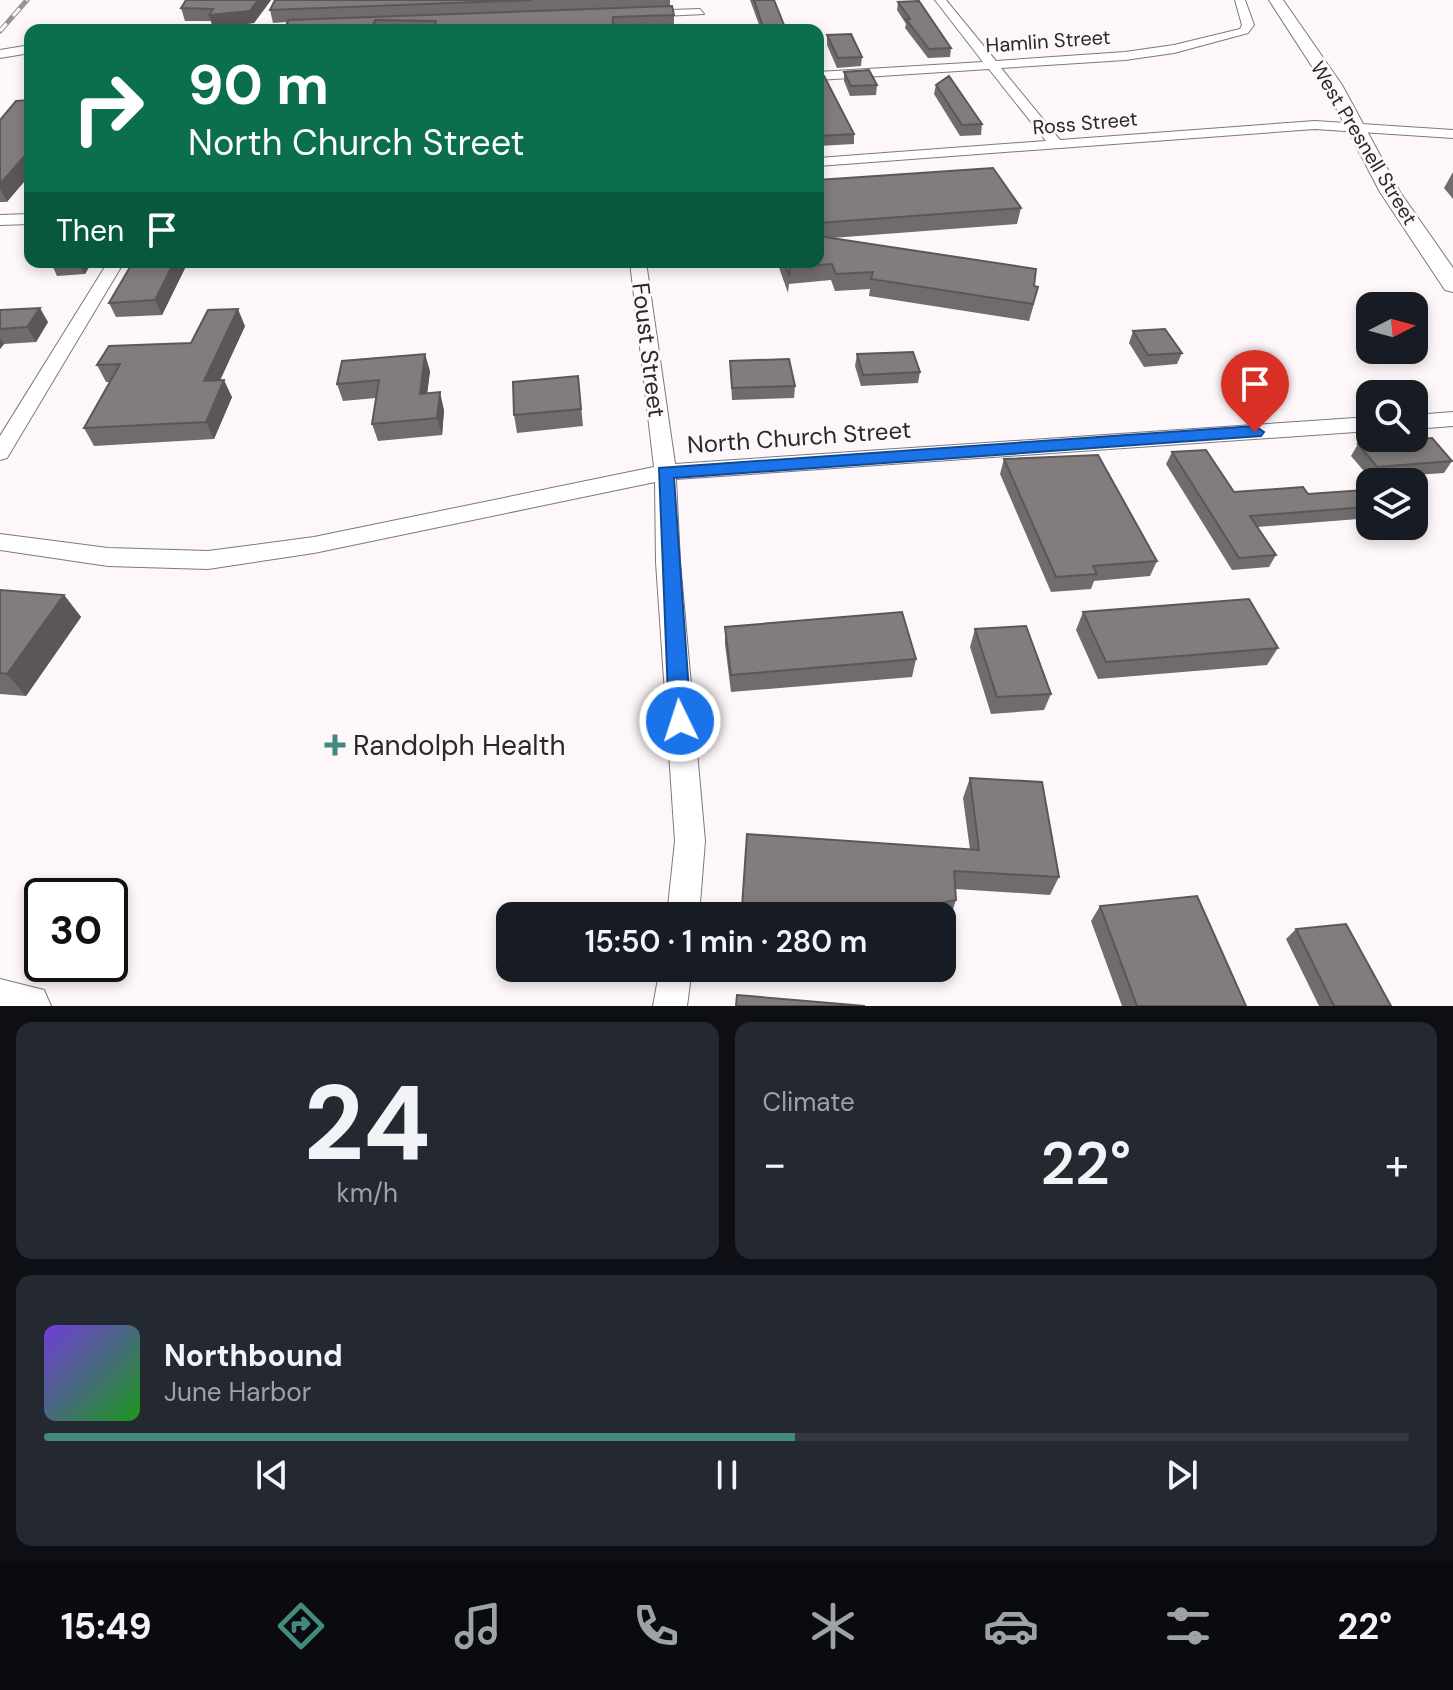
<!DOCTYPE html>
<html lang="en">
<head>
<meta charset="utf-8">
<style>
  :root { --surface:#171b24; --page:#242831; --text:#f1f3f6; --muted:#9ea1a6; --line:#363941; --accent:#44897e }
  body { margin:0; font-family:"DM Sans",sans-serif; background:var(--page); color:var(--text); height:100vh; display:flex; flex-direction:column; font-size:30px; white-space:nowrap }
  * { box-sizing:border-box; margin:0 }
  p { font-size:26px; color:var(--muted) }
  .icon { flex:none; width:44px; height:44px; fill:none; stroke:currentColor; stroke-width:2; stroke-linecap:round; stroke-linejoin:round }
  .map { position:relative; height:1006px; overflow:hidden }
  .details { display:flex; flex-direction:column; gap:16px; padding:16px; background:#0d0f14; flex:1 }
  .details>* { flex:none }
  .banner { position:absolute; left:24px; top:24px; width:800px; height:244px; border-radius:16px; box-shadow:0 4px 12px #0003; background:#0b6e4f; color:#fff; overflow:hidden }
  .needle { width:52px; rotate:84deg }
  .controls { position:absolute; left:1356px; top:292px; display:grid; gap:16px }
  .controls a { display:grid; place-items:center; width:72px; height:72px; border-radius:16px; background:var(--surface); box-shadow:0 4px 12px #0003; font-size:40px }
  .speed { position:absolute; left:24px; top:878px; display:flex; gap:16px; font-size:40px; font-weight:700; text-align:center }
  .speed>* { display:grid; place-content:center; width:104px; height:104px; border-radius:50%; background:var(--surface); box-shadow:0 4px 12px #0003; line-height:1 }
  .speed .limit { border:4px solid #111; border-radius:12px; background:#fff; color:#111 }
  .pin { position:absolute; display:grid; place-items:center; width:68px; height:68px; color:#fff; margin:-82px -34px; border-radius:50% 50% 50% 0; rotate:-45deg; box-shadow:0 0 8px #0007 }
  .pin .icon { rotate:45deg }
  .me { position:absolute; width:88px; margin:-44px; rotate:356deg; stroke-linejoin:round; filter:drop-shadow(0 0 6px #0008) }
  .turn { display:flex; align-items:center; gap:28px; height:168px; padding:0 32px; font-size:36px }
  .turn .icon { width:104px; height:104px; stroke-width:2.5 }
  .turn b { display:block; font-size:56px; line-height:68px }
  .then { display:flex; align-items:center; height:76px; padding:0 32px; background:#0003; gap:16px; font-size:30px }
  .big { font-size:60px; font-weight:600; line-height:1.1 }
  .details .widget { flex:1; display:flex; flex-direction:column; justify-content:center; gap:12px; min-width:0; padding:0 28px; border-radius:16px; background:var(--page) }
  .details .dial { align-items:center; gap:0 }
  .dial b { font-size:104px; line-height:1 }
  .song { display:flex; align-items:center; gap:24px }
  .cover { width:96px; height:96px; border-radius:12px; background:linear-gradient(135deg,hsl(260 70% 55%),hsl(120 70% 35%)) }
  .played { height:8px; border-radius:4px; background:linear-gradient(90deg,var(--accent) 55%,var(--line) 55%) }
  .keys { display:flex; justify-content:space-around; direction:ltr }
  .heat { display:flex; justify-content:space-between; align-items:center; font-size:44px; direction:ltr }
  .details .tiles { flex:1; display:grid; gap:16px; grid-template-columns:1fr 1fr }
  .widget:last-child { grid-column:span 2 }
  .trip { position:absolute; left:496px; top:902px; width:460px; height:80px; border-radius:16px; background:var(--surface); box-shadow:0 4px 12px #0003; font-weight:600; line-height:80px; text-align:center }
  .tab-bar { display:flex; height:128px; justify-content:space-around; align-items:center; background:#090b0e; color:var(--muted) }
  .tab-bar .icon { width:56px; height:56px }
  .tab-bar .selected { color:var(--accent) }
  .tab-bar b { font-size:36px; color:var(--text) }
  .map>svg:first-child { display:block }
</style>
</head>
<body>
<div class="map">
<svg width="1453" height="1006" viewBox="0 0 1453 1006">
  <rect width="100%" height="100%" fill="#fef7f9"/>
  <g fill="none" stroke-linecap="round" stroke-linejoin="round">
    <g stroke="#7e787a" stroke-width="2">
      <path id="street" d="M935,0H946L996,61L1125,52L1174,45L1240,29L1242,25L1235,0H1245L1254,25L1248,33L1174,53L1125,60L1001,68L1060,140L1315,121L1453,130V138L1315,129L818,166V158L1046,141L989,69L818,80V72L983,62Z
        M700,9L704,14L643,17L637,14L643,11Z
        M313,24L317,25V29L240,30L246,27Z
        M30,45V53L0,58V50Z
        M30,214V224L0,225V215Z
        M108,262H124L7,458L0,460V436Z
        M630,262H646L675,464L1370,417V431L676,479L680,562L705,841L699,916H667L675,841L656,562L655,482L314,553L208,569L108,566L0,550V534L108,548L208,551L314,537L654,467Z
        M1453,412V426L1414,429V415Z
        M660,968H692L687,1006H653Z"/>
    </g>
    <g stroke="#7e787a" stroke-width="2">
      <path id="secondary" d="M1269,0H1283L1342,85L1400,192L1453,268V292L1445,290L1380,192L1324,85Z
        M0,979L44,990L51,1006H0Z"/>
    </g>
    <use href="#street" fill="#fff" fill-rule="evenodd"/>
    <use href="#secondary" fill="#fff" fill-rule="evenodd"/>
    <g stroke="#979293" stroke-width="5">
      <path id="rail" d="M0,31L27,0"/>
    </g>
    <use href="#rail" stroke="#fef7f9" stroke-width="3" stroke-dasharray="10" stroke-linecap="butt"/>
  </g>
  <path fill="#706b6c" d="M186,0H271L254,23L213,28L211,21H185L181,8Z
    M275,0H670V6L674,15V28L614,30H283L287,22L273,23L270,10Z
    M750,0H774L786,30H761Z
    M898,2L951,48L950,57L928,58L905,28L906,24L897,10Z
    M827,35L862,57L861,66L837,68L827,45Z
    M844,72L877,85L876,95L850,96L844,81Z
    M818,76L854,134V144L818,146Z
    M936,85L982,124L981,135L960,136L934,94Z
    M0,120L7,202H0Z
    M1453,172V199L1444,188Z
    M818,180L1021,208L1017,224L832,238L1034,286V304L1029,321L869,296L870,289L835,291L831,280L789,284L788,293L777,262H818Z
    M56,262H92L85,274L57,276L53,267Z
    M188,262L162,315L116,317L109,303Z
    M420,262H449V263L421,265Z
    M0,310L48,322L36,342L4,344L0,349Z
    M245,326L220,380L232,397L214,439L94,446L84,428L110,382H106L97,365L191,343Z
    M1133,331L1182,353L1177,364L1144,367L1129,343Z
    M857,354L920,372L918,383L861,386L855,366Z
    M730,361L795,386L794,398L732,400Z
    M430,371L427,393L444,410L442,435L378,441L372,424L376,398L343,401L337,384Z
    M578,376L583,426L517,433L514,415Z
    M1358,444L1452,461L1444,473L1370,478L1351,456Z
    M1172,452L1234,492L1308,494L1366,507L1358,519L1257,527L1276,555L1269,567L1232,570L1166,464Z
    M1004,459L1157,561L1150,576L1094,581L1091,589L1051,592L1000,474Z
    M0,590L64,595L81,617L26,696L0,694Z
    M1083,612L1278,648L1267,665L1098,679L1076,630Z
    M725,627L916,659L912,677L731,692L725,644Z
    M975,629L1051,694L1044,710L991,714L970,647Z
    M970,778L1059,877L1050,895L955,889L956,900L950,918L942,920V916H742L747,834L970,850L963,798Z
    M1100,906L1246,1006H1122L1091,921Z
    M1296,929L1391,1006H1319L1286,939Z"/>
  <path fill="#5b5758" d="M258,0H271L254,23L213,28L209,15Z
    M375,20L377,30H371Z
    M30,150V175L7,202L0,189V184Z
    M82,262H92L85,274L80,266Z
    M174,262H188L162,315L155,300Z
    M40,308L48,322L36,342L27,327Z
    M238,309L245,326L212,398L204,381Z
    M0,338L4,344L0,349Z
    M425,354L430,371L425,411L420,394Z
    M224,380L232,397L214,439L206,422Z
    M440,392L444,410L442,435L437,418Z
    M64,595L81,617L26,696L7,674Z"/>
  <path fill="#827c7d" stroke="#5b5758" stroke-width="2" d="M186,0H258L250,11L209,15L213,9L181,8Z
    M275,0H531L270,10Z
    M754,0H774L786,30H764Z
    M919,1L951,48L929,49L906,19H910L898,2Z
    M672,6L674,15L613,17V30H434L436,21L375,20L371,30H283L289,20Z
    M851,34L862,57L838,58L827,35Z
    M869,70L877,85L851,86L844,72Z
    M818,76H824L854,134L818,136Z
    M949,76L982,124L962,125L936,85Z
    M30,100V150L0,184V120L16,101Z
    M993,168L1021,208L818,223V180Z
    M818,236L1036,269L1034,286L1038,287L1033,304L871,279L873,272L836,274L832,264L790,267L789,276L784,262H818Z
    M56,262H82L80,266L53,267Z
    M133,262H174L155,300L109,303Z
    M40,308L27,327L0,329V310Z
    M238,309L204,381L224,380L206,422L84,428L120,364L97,365L109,346L191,343L208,310Z
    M1165,329L1182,353L1148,355L1133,331Z
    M913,352L920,372L863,375L857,354Z
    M425,354L420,394L440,392L437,418L372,424L379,380L337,384L342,361Z
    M789,359L795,386L732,388L730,361Z
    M578,376L581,409L514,415L513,382Z
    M1432,438L1452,461L1377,467L1358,444Z
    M1206,450L1234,492L1303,487L1308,494L1364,490L1366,507L1250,516L1276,555L1239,558L1172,452Z
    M1098,455L1157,561L1093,566L1097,574L1056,577L1004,459Z
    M0,590L64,595L7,674L0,673Z
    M1249,599L1278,648L1106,662L1083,612Z
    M902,612L916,659L731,675L725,627Z
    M1026,626L1051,694L997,697L975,629Z
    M970,778L1042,782L1059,877L954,871L956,900L936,904L937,916H873L742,907L747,834L979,850Z
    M1197,896L1246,1006H1137L1100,906Z
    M1346,924L1391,1006H1334L1296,929Z
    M737,995L865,1006H736Z"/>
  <path fill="#1a73e8" stroke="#114b97" stroke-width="2" d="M1255,426L1264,432L1261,436L674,478L691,721L688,728H672L669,721L659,468Z"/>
  <path fill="#44897e" stroke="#fef7f9" stroke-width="3" d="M331 733h8v8h8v8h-8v8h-8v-8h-8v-8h8z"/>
  <g text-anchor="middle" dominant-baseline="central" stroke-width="6" stroke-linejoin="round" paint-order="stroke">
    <g font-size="20" fill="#2a2828" stroke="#fef7f9">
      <text transform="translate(1048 41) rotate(-4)">Hamlin Street</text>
      <text transform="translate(1085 123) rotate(-5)">Ross Street</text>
      <text transform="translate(1364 143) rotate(59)">West Presnell Street</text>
    </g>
    <g font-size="24" fill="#2a2828" stroke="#fef7f9">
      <text transform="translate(649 350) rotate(83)">Foust Street</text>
      <text transform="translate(799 437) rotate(-4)">North Church Street</text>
    </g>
    <g font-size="28" fill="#2a2828" stroke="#fef7f9" text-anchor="start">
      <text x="353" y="745">Randolph Health</text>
    </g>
  </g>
</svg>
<div class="controls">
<a><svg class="needle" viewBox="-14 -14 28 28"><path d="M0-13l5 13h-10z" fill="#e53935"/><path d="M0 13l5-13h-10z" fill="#9ea1a6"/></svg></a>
<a><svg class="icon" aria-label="search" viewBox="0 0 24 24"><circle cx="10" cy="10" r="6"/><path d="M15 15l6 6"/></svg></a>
<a><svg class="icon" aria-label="layers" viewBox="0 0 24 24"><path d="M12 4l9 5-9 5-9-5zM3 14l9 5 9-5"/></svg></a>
</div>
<div class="speed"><div class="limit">30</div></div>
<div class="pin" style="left:1255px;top:432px;background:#d93025"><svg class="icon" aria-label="arrive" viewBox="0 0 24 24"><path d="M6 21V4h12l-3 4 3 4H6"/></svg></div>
<svg class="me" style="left:680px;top:721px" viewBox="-20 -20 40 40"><circle r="17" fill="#1a73e8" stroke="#fff" stroke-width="3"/><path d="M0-11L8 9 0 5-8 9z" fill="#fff"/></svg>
<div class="trip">15:50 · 1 min · 280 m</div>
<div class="banner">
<div class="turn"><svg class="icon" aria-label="right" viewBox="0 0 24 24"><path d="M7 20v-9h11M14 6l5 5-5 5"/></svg><div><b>90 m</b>North Church Street</div></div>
<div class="then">Then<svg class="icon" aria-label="arrive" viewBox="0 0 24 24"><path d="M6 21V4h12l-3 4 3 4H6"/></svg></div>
</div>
</div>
<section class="details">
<div class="tiles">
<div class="widget dial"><b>24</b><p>km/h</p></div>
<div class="widget"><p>Climate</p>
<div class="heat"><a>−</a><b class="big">22°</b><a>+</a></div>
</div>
<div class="widget">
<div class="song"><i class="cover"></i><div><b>Northbound</b><p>June Harbor</p></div></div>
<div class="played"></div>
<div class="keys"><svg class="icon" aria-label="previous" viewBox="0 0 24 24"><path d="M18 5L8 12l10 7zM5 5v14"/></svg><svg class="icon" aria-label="pause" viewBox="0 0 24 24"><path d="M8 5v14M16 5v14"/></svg><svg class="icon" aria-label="next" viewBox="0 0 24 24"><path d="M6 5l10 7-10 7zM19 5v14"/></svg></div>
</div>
</div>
</section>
<nav class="tab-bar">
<b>15:49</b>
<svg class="icon selected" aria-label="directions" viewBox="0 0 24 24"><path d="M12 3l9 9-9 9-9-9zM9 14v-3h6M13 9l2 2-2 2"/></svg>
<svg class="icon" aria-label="music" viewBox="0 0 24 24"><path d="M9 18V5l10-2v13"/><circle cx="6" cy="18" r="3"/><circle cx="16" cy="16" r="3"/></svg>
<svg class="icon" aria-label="phone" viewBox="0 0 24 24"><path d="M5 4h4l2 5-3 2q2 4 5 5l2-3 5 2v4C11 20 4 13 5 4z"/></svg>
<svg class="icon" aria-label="climate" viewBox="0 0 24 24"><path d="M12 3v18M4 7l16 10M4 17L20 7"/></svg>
<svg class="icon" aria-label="car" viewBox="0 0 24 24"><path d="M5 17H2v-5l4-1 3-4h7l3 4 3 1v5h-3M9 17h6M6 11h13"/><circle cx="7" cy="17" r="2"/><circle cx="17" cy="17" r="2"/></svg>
<svg class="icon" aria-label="filters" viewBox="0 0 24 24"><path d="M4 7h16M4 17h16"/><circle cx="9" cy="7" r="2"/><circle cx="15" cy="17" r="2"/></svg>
<b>22°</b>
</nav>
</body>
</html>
